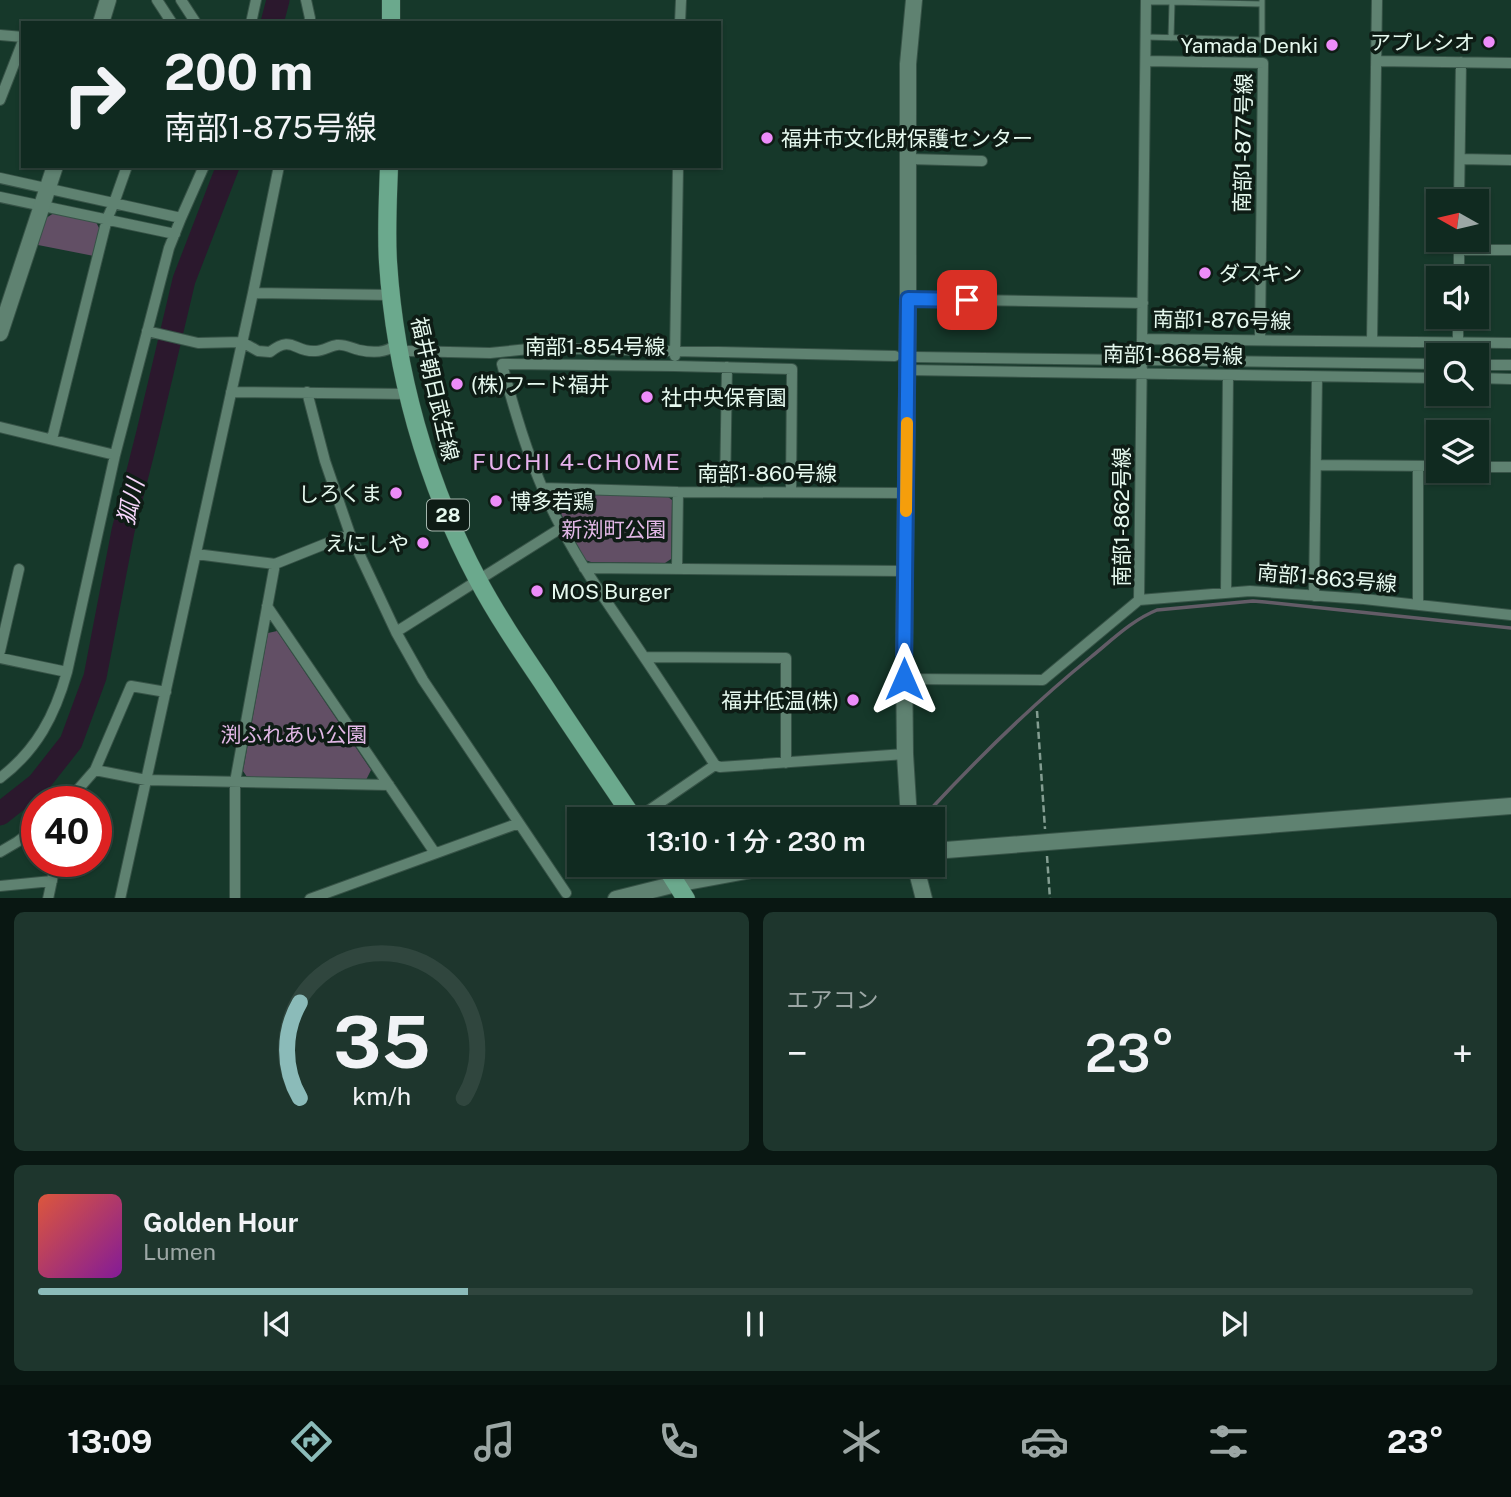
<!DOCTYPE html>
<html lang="ja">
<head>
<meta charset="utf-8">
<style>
  :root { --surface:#102a20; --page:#1e362d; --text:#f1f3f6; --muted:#9ca7a5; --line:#30463e; --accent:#8bbbb9 }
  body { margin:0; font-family:"Public Sans","Noto Sans JP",sans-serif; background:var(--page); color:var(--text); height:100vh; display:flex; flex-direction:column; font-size:26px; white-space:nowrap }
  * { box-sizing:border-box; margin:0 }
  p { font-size:23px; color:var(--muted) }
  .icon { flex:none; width:38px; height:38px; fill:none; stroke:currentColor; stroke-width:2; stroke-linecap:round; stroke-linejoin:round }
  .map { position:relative; height:898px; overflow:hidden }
  .details { display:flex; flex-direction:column; gap:14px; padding:14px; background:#091712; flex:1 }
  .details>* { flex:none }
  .top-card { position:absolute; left:21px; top:21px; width:700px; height:147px; border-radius:0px; box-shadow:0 2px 5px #0004,0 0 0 2px var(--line); background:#102a20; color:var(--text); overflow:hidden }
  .needle { width:46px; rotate:278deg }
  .tools { position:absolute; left:1426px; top:189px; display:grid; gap:14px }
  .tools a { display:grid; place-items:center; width:63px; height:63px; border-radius:0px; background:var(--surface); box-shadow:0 2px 5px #0004,0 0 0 2px var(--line); font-size:35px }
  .speed { position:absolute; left:21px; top:786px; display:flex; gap:14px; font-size:35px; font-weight:700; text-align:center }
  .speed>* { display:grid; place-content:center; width:91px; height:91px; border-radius:50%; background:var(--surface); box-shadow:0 2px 5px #0004,0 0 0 2px var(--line); line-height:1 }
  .speed .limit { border:10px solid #d22; background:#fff; color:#111 }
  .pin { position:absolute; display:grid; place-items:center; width:60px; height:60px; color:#fff; margin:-30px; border-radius:14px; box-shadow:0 4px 10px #0006 }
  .me { position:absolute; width:77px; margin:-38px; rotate:0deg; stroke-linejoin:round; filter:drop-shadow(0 0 5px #0008) }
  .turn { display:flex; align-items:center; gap:24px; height:147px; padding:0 28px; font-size:32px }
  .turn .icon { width:91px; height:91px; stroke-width:2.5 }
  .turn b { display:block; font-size:49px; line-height:60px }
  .big { font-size:52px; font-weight:600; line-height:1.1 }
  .details .card { flex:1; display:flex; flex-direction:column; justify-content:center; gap:10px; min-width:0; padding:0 24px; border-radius:10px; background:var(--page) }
  .details .dial { align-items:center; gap:0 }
  .dial svg { height:182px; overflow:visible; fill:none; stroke:var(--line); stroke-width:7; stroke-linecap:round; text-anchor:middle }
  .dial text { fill:var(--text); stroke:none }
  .song { display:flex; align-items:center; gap:21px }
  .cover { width:84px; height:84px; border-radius:10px; background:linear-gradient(135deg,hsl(10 70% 55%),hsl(290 70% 35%)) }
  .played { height:7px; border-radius:4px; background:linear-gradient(90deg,var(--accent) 30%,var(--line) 30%) }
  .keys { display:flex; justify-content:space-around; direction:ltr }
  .heat { display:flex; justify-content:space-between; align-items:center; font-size:38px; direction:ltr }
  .details .tiles { flex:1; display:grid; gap:14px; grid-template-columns:1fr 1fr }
  .card:last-child { grid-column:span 2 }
  .trip { position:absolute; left:567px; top:807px; width:378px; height:70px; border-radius:0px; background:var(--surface); box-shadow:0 2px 5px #0004,0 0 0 2px var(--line); font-weight:600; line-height:70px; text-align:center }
  .menu { display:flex; height:112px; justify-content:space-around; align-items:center; background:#06110d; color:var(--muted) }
  .menu .icon { width:49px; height:49px }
  .menu .selected { color:var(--accent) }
  .menu b { font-size:32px; color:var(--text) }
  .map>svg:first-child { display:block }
</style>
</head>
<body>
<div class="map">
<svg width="1511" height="899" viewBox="0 0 1511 899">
  <rect width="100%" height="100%" fill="#16382a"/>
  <path fill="#624f65" d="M54,213L96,222L100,230L94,256L38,245L46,218Z
    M561,494L667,496L672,500L671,559L665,563L591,562L585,560L555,502Z
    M277,631L371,770L366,780L247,777L243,771L268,633Z"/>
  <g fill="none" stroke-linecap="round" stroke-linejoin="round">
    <path stroke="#635c67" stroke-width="3.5" d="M922,815L928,812C979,757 1033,704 1091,657C1112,640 1132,620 1157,610L1253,601L1265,602L1511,628"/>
    <path stroke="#2b182d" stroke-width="23" d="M272,23L278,0
      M0,814L38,784L71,742L95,677L123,531L148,432L184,280L228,166"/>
    <g stroke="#375347" stroke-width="7">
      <path id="lane" d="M1147,2H1172
        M1146,37L1262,40V0
        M1171,38L1172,2L1262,4"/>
    </g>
    <g stroke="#375347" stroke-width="12">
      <path id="street" d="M157,0L172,23
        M181,0L196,23
        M306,0L310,18L309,23
        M251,23L256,0
        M680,23L681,0
        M0,35L23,37
        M1146,61L1263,63L1260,340
        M1376,61L1511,63
        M0,100L23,41
        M909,159L982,161
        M1460,159L1511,160
        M0,178L181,218
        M0,197L175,234
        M1459,201L1461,62
        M1459,250H1511
        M1459,278V240
        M253,293L392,295
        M908,299L1143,303
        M147,331L198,343L242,342L258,351L270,352C293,334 294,353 316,351C323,351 330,346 337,345C345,344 351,348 359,350C368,352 382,353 391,348
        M1142,339L1511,343
        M1372,342L1377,0
        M1458,343V317
        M408,351L490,353L538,348L895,356
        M675,356L678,166
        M914,357L1134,360
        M1146,360L1438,364
        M1477,365H1511
        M907,370L1438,378
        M1477,378L1511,379
        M231,392L409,394
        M307,392L325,461L350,534L396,632L423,680L566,893
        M0,427L115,455
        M52,439L107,219L114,203L127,166
        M1316,465L1438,466
        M1418,466V605
        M1477,467H1511
        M543,488L678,492L906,493
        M725,491L727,367
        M791,492L792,369L674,366L502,364C517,421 534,477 562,529C585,573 615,613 642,654C667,691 691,728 715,765L720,767L905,754
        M196,554L275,564L350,534
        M584,568L905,571
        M677,569L678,492
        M1226,592L1228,376
        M1314,596L1317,377
        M1139,600L1250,591L1364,599L1511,615
        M267,606L435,853
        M396,632L561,528
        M0,651L19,569
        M645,657L786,658V763
        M0,658L67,672
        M904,679L1043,680L1139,600L1146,0
        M95,770L146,780L389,785
        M0,778C37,750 55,715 67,672L115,455L169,248L181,218L204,166
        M67,802L95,770L131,686L166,692
        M645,813L715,765
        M0,852L17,842L37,827
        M0,886L52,881
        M48,899L56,861
        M120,899L253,293L279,166
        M235,899V782L275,564
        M310,899L519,823"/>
    </g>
    <g stroke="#375347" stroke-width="18">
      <path id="secondary" d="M101,23L108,0
        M0,333L55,166
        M909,819L905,754L904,656L908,299V64L914,0
        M933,851L1511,806
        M915,864L924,899
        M616,899L676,884L767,867L794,864"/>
    </g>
    <g stroke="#375347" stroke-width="19">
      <path id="primary" d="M391,23V0
        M389,166C388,198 386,230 388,262C395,371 426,482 477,578C496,614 519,648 542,682C572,728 603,773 634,819
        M664,864L686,899"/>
    </g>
    <path stroke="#839d91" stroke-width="2.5" stroke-dasharray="7 3.5" stroke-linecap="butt" d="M1037,711L1045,829
      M1047,856L1050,899"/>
    <use href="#lane" stroke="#5f8271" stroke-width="5"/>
    <use href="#street" stroke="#5f8271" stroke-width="10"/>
    <use href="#secondary" stroke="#5f8271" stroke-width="16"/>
    <use href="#primary" stroke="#6ba98d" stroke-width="18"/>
  </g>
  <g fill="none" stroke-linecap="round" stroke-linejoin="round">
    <g stroke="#114b97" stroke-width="18">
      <path id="route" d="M904,679L908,299L967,300"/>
    </g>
    <use href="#route" stroke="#1a73e8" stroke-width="12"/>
    <path stroke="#f59e0b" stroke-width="12" d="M906,511L907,423"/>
  </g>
  <g fill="#ed8cf9" stroke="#0e1c15" stroke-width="2.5">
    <circle cx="1489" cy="42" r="7"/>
    <circle cx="1332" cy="45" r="7"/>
    <circle cx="767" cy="138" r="7"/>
    <circle cx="1205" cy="273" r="7"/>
    <circle cx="457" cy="384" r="7"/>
    <circle cx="647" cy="397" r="7"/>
    <circle cx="396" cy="493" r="7"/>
    <circle cx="496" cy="501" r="7"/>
    <circle cx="423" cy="543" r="7"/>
    <circle cx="537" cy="591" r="7"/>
    <circle cx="853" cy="700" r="7"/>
  </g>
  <g text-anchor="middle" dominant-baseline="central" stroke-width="7" stroke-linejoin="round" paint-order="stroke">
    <rect fill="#0e1c15" stroke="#a5b7ae" stroke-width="2" x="427" y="499.5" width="42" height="31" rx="5"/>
    <g font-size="19" font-weight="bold" fill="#e6f9ef">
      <text x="448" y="515">28</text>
    </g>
    <g font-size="21" fill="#e6f9ef" stroke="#0e1c15" text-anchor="start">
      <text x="1475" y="42" text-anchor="end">アプレシオ</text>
      <text x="1318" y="45" text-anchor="end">Yamada Denki</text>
      <text x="781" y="138">福井市文化財保護センター</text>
      <text x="1219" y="273">ダスキン</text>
      <text x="471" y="384">(株)フード福井</text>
      <text x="661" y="397">社中央保育園</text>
      <text x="382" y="493" text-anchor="end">しろくま</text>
      <text x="510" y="501">博多若鶏</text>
      <text x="409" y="543" text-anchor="end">えにしや</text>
      <text x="551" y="591">MOS Burger</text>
      <text x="839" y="700" text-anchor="end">福井低温(株)</text>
    </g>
    <g font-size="21" fill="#e6f9ef" stroke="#0e1c15">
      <text transform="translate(1243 143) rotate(-89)">南部1-877号線</text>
      <text transform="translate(1222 320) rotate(1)">南部1-876号線</text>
      <text x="595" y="346">南部1-854号線</text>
      <text transform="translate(1173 355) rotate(1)">南部1-868号線</text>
      <text transform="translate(435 389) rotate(77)">福井朝日武生線</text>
      <text x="767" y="473">南部1-860号線</text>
      <text transform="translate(1121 517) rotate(-90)">南部1-862号線</text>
      <text transform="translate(1327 578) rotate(5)">南部1-863号線</text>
    </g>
    <g font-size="21" fill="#e1b7e5" stroke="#0e1c15">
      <text x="614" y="529">新渕町公園</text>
      <text x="294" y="734">渕ふれあい公園</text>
    </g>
    <g font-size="23" letter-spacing="2" fill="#e8b2ee" stroke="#0e1c15">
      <text x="577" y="461">FUCHI 4-CHOME</text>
    </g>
    <g font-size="23" font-style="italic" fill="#f7d5fb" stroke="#0e1c15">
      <text transform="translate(130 502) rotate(-76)">狐川</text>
    </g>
  </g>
</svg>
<div class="tools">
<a><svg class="needle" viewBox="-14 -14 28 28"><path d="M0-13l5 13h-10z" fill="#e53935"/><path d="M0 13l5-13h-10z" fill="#9ca7a5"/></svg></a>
<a><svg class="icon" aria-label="sound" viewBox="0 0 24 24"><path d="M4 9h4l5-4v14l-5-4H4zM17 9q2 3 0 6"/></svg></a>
<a><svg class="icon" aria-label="search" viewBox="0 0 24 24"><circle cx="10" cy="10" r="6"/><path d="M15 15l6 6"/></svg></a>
<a><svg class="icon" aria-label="layers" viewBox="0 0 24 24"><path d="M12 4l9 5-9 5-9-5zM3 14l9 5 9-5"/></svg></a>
</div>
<div class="speed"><div class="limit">40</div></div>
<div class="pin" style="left:967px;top:300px;background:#d93025"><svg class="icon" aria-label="arrive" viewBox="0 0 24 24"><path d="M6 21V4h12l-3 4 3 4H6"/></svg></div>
<svg class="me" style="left:904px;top:679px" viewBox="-20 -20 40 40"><path d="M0-17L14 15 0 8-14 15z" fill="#1a73e8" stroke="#fff" stroke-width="4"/></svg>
<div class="trip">13:10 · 1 分 · 230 m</div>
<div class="top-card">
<div class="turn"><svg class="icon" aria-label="right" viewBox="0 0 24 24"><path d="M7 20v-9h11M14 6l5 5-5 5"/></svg><div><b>200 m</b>南部1-875号線</div></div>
</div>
</div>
<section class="details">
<div class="tiles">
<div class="card dial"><svg viewBox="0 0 100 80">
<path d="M14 69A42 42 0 1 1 86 69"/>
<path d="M14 69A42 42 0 0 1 14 27" stroke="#8bbbb9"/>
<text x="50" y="56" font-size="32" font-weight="700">35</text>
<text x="50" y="72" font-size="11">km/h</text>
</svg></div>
<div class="card"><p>エアコン</p>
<div class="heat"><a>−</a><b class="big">23°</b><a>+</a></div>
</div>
<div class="card">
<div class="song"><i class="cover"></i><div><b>Golden Hour</b><p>Lumen</p></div></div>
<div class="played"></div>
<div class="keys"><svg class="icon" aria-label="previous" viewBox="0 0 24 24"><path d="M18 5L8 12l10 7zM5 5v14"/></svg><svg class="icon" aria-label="pause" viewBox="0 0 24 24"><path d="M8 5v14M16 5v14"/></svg><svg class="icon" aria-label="next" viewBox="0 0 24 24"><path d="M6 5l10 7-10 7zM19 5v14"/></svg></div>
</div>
</div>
</section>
<nav class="menu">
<b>13:09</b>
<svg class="icon selected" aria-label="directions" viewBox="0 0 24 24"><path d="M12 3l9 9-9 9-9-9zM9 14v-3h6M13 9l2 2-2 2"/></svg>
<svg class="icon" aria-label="music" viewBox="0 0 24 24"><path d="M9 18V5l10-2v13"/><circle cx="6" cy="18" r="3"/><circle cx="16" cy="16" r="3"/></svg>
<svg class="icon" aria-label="phone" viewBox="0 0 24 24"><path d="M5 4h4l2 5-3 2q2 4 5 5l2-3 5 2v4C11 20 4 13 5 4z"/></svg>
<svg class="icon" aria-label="climate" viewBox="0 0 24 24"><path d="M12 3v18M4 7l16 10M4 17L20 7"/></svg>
<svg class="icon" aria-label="car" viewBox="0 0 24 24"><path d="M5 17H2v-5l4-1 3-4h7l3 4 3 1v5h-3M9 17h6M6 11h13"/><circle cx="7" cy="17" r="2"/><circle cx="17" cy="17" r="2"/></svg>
<svg class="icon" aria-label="filters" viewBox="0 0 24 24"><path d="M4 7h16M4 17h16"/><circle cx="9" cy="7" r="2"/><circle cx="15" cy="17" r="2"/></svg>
<b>23°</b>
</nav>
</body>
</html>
